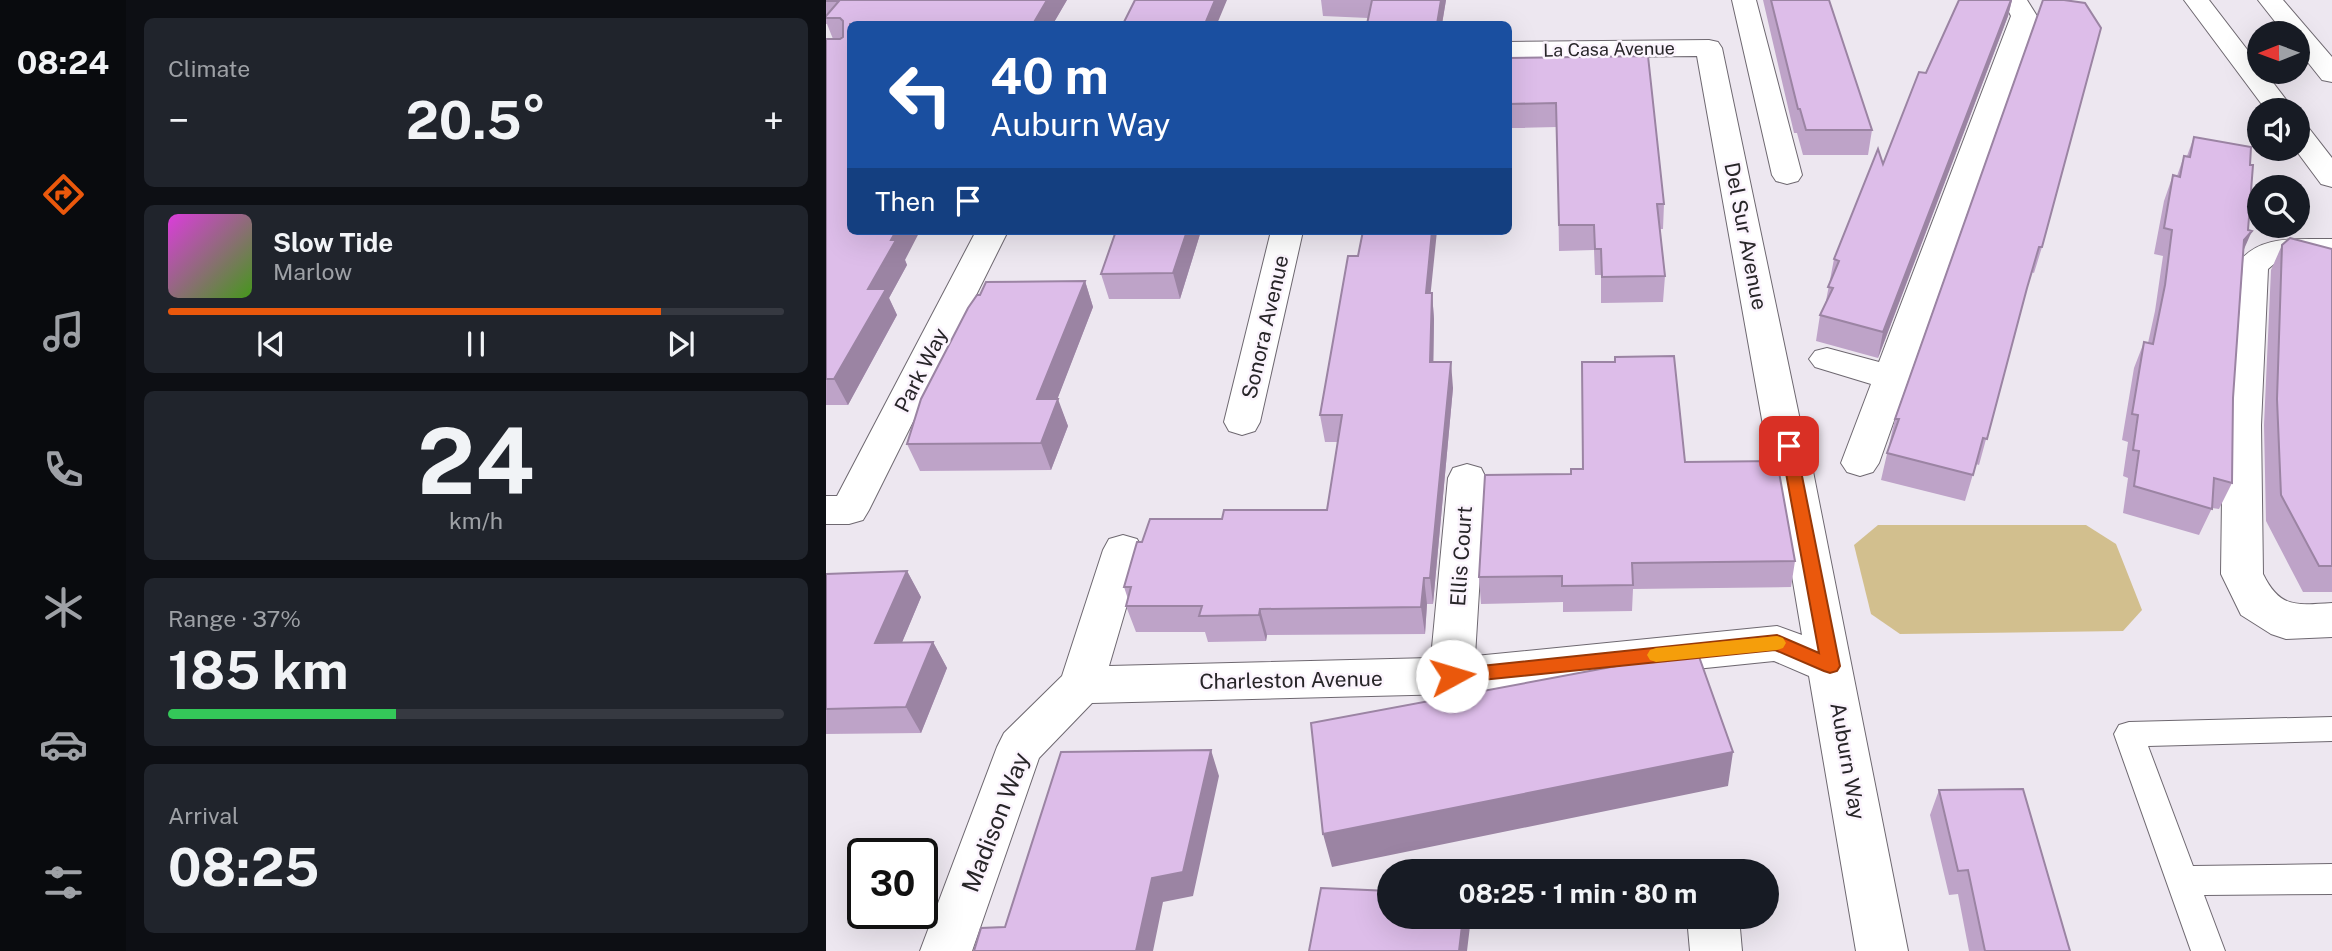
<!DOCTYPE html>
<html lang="en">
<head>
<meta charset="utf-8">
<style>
  :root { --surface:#171b24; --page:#20242c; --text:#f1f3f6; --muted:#9ea1a6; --line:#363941; --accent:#ea580c }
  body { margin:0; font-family:"Public Sans",sans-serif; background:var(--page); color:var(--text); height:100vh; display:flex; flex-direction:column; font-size:26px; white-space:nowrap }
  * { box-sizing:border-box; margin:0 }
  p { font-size:23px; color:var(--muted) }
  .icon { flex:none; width:38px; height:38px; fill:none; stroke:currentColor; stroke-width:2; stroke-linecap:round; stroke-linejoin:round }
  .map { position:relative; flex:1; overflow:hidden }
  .side { display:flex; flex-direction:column; gap:18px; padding:18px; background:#0d0f14; width:700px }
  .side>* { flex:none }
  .hud { position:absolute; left:21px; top:21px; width:665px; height:214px; border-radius:10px; box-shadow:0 7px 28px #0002; background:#1a4fa0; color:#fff; overflow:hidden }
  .needle { width:46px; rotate:269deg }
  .buttons { position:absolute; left:1421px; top:21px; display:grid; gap:14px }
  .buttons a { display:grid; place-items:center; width:63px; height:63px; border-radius:50%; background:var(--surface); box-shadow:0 7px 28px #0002; font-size:35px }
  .speed { position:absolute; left:21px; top:838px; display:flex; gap:14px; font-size:35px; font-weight:700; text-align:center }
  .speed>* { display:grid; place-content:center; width:91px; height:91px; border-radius:50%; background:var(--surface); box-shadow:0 7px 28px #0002; line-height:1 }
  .speed .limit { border:4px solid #111; border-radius:10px; background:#fff; color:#111 }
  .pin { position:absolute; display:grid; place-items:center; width:60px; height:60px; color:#fff; margin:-30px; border-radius:14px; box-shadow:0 4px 10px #0006 }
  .me { position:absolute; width:77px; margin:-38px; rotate:84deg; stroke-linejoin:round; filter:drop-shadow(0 0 5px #0008) }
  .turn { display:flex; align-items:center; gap:24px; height:147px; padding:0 28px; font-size:32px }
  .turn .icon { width:91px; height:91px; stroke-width:2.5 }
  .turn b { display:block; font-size:49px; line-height:60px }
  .then { display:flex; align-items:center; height:66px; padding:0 28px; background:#0003; gap:14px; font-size:26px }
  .big { font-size:52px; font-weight:700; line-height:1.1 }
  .side .card { flex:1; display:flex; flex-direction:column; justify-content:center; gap:10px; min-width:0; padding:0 24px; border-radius:10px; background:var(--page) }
  .side .dial { align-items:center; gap:0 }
  .dial b { font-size:91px; line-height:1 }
  .song { display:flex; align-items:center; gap:21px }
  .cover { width:84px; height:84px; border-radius:10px; background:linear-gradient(135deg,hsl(300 70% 55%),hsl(100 70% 35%)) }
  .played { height:7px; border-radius:4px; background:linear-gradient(90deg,var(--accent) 80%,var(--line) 80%) }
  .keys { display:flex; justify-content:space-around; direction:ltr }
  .heat { display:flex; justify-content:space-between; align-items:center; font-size:38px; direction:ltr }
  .charge { height:10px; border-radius:5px; background:linear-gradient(90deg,#34c759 37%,var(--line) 0) }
  .trip { position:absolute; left:551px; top:859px; width:402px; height:70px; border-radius:35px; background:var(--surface); box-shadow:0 7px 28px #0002; font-weight:700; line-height:70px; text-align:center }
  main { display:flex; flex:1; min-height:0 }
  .tabs { display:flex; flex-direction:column; width:126px; justify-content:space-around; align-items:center; background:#090b0e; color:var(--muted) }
  .tabs .icon { width:49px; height:49px }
  .tabs .active { color:var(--accent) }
  .tabs b { font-size:32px; color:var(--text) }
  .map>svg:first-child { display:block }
</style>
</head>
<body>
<main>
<nav class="tabs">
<b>08:24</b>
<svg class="icon active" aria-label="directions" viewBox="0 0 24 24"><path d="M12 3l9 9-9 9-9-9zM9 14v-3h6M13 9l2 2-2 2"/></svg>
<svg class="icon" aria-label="music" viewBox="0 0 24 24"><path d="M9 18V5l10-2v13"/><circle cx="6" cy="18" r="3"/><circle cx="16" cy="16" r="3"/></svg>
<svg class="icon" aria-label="phone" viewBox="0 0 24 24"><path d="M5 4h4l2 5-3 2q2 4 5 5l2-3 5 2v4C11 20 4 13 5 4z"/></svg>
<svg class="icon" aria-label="climate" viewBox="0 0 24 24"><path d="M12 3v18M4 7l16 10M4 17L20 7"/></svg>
<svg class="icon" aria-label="car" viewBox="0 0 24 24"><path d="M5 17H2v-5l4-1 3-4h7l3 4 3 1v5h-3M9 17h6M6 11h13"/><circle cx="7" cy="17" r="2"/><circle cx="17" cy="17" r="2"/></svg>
<svg class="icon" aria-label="filters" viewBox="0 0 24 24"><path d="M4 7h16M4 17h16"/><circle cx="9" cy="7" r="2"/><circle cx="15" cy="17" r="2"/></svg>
</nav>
<section class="side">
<div class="card"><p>Climate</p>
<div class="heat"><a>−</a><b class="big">20.5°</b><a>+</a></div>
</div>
<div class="card">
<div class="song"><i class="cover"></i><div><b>Slow Tide</b><p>Marlow</p></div></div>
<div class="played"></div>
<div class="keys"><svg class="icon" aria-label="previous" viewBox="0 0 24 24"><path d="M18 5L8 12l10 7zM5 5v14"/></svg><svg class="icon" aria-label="pause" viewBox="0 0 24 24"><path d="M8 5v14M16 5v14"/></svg><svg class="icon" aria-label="next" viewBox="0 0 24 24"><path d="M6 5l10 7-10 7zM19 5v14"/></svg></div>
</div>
<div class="card dial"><b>24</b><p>km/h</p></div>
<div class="card"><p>Range · 37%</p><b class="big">185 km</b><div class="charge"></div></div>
<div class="card"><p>Arrival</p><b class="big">08:25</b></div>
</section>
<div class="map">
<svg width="1506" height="951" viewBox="0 0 1506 951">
  <rect width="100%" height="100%" fill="#ede7f0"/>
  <path fill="#d2bf8e" d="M1052,525H1260L1290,544L1316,610L1297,631L1074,634L1045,614L1028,545Z"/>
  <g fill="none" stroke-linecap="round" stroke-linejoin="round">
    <g stroke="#6e6870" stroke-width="2">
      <path id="service" d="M1506,717V741L1322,746L1367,866L1506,864V894L1378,895L1399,951H1365L1288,734L1293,725L1303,722Z"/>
    </g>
    <g stroke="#6e6870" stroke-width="2">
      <path id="minor" d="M906,0H930L976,175L972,181L961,184L950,181L946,175Z
        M1177,0H1201L1211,16L1053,463L1047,472L1034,476L1021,472L1015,463L1045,384L989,367L983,359L989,351L1001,348L1053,362L1185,16Z
        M883,40L892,42L896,48L975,425L968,434L976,437L982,446L1082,951H1030L983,676L948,661L626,694L266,703L213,758L146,951H94L171,747L178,733L236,676L277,550L283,539L297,535L311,539L317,550L283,666L605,658L622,478L627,468L641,464L655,468L660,478L649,656L951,626L976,635L944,446L951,436L943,434L937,425L871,56L682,58V42Z
        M150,231H182L43,510L37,520L23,524H0V496H11Z
        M445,231H477L434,422L429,431L416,435L403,431L398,422Z
        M1506,239V259H1454L1442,269L1435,425L1437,574C1454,609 1471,605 1506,603V637L1460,639L1445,634L1415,615L1395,574L1397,425L1410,266C1432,233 1471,240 1506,239Z
        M861,917H913L916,951H864Z"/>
    </g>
    <g stroke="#6e6870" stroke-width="2">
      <path id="primary" d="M1358,0H1383L1433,65V72H1439L1468,110H1440Z
        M1432,0H1457L1506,57V82L1496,80L1472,50V33H1458Z
        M1472,124L1482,127L1506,158V187L1495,184L1469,149H1472Z"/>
    </g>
    <use href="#service" fill="#fff" fill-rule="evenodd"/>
    <use href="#minor" fill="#fff" fill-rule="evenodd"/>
    <use href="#primary" fill="#fff" fill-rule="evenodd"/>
  </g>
  <path fill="#bea3c8" d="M0,0H241L227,24H24L79,260L81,265L63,298L71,315L22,405H0V39H7L1,24H0Z
    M495,0H620L616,24H541L542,18L497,16Z
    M937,0H1003L1046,130L1042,155H977L971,133H968Z
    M1133,0H1186L1182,16L1052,358L990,341L994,315L999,306L1008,259L1057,164Z
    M1217,0L1216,247L1208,273L1205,272L1200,292L1153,465L1150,464L1139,501L1055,480L1069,419Z
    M682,58L838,204L837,229H834L839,276L837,302L775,303V275H769L768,250L733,251L731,127L682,128Z
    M1368,137L1418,250L1407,398L1406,483L1393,509L1386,508L1373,535L1297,513L1302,478L1297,476L1302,442L1296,440L1308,368L1318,342L1322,343L1329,311L1337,256L1328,254L1338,201L1347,175L1351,176L1358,156H1361Z
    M375,231L354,299H283L275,274Z
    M1456,245L1506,249V592H1477L1440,521L1438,425L1445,270Z
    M532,256L606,293L608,319L607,362L627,388L607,604H601L599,634L441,635L440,641L382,642L379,632H310L300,606L302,599L298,587L316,542L396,519L501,510L512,442H499L494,415Z
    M259,281L267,307L231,399L242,426L225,470L94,471L81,444Z
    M859,462L969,561L965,587L807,589L806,611L737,612V602L655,604L653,577L757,469Z
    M81,571L95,597L76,642H107L121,668L95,733L0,734V574Z
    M1113,790L1244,951H1143L1132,894L1123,895L1104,815Z"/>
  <path fill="#9b84a3" d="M221,0H241L227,24H207Z
    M389,0H401L391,24H379Z
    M615,0H620L616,24H611Z
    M1185,0H1186L1182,16L1052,358L1057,332Z
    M70,231H94L79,260L81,265L63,298L71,315L22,405L8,379L42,289Z
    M361,231H375L354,299L347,273Z
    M606,231H611L602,319L600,293Z
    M1426,231L1415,256L1418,240Z
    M259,281L267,307L221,426L211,399Z
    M606,293L608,319L607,389L604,362Z
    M625,362L627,388L607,604L604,578Z
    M232,399L242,426L225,470L215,443Z
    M81,571L95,597L65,669L49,643Z
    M598,578L601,604L599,634L595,607Z
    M434,609L441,635L440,641L433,615Z
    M107,642L121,668L95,733L80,707Z
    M385,750L393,776L367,896L337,902L327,951H310L326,878Z
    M907,752L902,786L506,867L497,834Z
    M637,917H643L644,926L641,951H633Z"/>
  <path fill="#ddbde9" stroke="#9b84a3" stroke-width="2" d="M0,0H221L207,24H24V231H70L65,240H70L42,289H60L8,379H0V39H14L17,37V21L14,18H0V16L13,1H0Z
    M309,0H389L379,24H297Z
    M546,0H615L611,24H541Z
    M945,0H1003L1046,130H980L974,109H972Z
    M1133,0H1185L1057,332L994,315L1007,288L1002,287L1013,261L1008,259L1052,149L1057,164L1093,72L1100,73Z
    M1217,0H1238L1259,3L1275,28L1216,247H1213L1201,288L1161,439L1157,438L1147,475L1061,453L1073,419H1069Z
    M822,56L838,204H831L839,276L776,277L775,249H769L768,225H733L730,103L682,104V58Z
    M1368,137L1425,147L1424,165H1427L1422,230L1426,231L1418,240L1407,398L1406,483L1388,478L1386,509L1308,486L1313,451L1307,450L1312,415L1306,414L1318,342L1327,344L1339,285L1346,230L1338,228L1347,175L1354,177L1358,156L1364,157Z
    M290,231H361L347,273L275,274Z
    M537,231H606L600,293H606L604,362H625L604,578H598L595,607L434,609L433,615L373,616L376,606H300L305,587H298L311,542H316L324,519H396L398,510H501L516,415H494L522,256H532Z
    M1464,238L1506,249V566H1493L1455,495L1451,399L1456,245Z
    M259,281L211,399H232L215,443L81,444L95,399L142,308L151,295H154L160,282Z
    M848,356L859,462L951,461L969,561L806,563L807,585L736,586V576L653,577L659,475L745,474V469H757L756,362H789V357Z
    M81,571L49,643L107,642L80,707L0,709V574Z
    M871,651L907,752L497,834L485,723Z
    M385,750L357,872L326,878L310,951H148L155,928L179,927L235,752Z
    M1197,789L1244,951H1159L1142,870L1132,871L1113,790Z
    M495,888L564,891V917H637L633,951H483Z"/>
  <path fill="#ea580c" stroke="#983908" stroke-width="2" d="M963,441L970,446L1014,666L1011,671L1004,673L998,671L949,650L626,683L619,681L617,676L619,671L626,669L951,635L993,653L955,446Z"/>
  <path fill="#f59e0b" d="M951,636L957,638L960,643L957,648L951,650L830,662L824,660L821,655L824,650L830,648Z"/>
  <g text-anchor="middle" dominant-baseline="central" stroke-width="5" stroke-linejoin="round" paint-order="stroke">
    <g font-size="18" fill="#272528" stroke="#fbf4fd">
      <text transform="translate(783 49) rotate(-1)">La Casa Avenue</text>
    </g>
    <g font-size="21" fill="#272528" stroke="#fbf4fd">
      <text transform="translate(920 236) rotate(79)">Del Sur Avenue</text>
      <text transform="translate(439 327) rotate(-77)">Sonora Avenue</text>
      <text transform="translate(95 370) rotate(-63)">Park Way</text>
      <text transform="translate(635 556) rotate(-86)">Ellis Court</text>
      <text transform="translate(465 680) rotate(-1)">Charleston Avenue</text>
      <text transform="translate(1022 761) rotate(80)">Auburn Way</text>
    </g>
    <g font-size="24" fill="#272528" stroke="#fbf4fd">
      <text transform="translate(169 822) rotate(-69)">Madison Way</text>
    </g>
  </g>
</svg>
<div class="buttons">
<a><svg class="needle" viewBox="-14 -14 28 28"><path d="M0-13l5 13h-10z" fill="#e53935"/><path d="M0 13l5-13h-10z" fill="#9ea1a6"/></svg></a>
<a><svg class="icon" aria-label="sound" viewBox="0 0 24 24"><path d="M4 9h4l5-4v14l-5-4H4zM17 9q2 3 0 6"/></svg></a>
<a><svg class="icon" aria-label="search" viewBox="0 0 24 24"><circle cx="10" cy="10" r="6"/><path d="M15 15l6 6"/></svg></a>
</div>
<div class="speed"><div class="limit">30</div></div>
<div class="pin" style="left:963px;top:446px;background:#d93025"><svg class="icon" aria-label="arrive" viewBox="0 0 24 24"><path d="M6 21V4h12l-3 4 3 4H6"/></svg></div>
<svg class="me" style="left:626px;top:676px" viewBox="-20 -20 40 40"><circle r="19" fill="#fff"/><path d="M0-13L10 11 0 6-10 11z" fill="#ea580c"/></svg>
<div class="trip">08:25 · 1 min · 80 m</div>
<div class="hud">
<div class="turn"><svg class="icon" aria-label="left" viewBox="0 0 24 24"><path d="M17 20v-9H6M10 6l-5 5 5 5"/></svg><div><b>40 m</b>Auburn Way</div></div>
<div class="then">Then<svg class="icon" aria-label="arrive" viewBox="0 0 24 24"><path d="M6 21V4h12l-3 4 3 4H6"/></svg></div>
</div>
</div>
</main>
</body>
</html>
